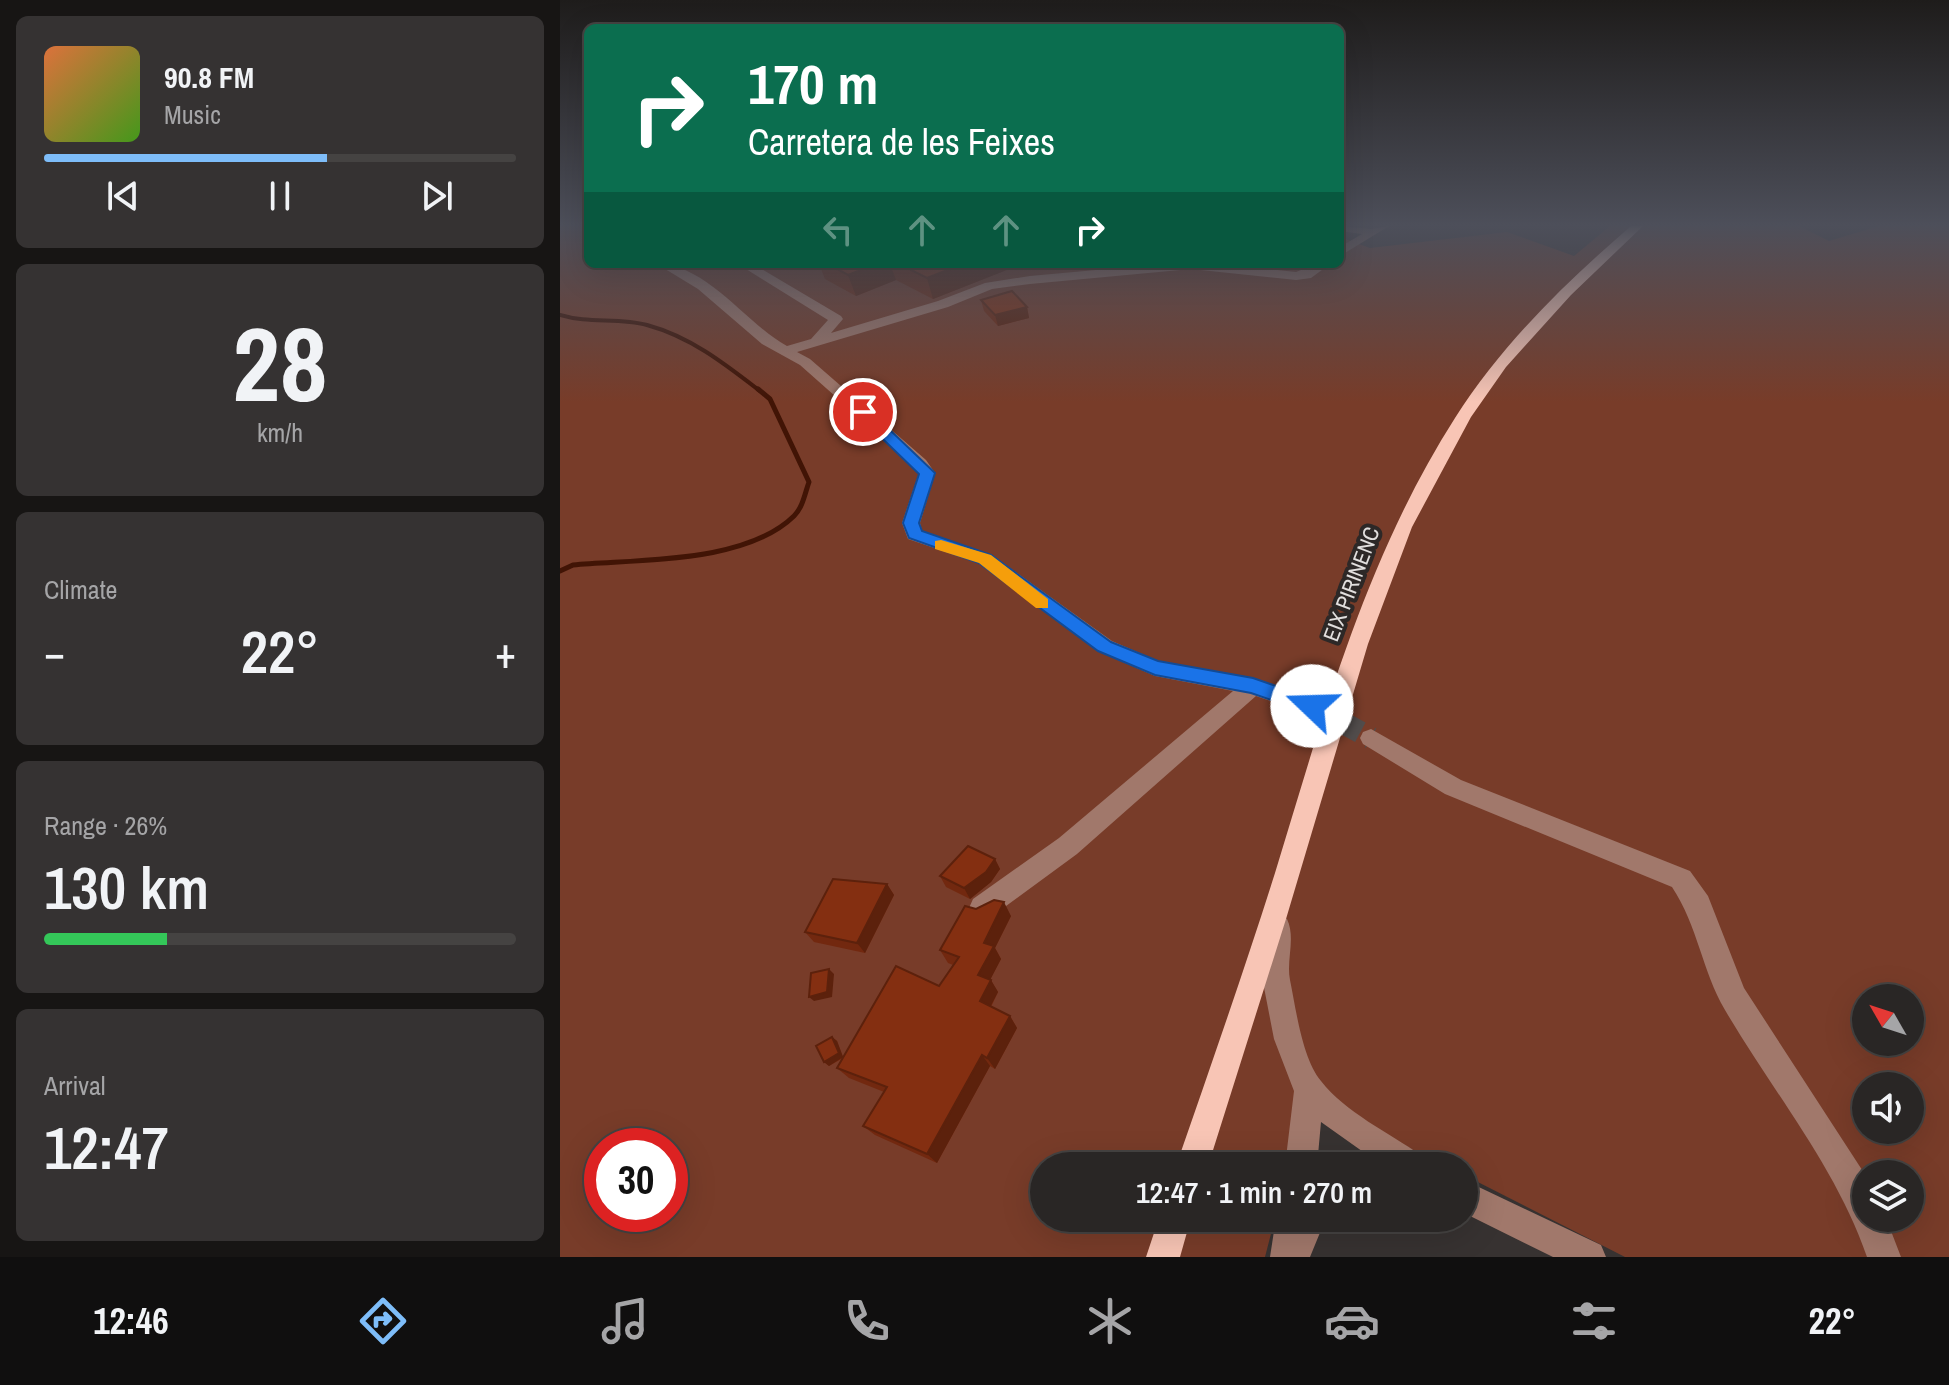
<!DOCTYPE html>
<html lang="en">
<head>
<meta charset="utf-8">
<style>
  :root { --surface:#292625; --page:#353232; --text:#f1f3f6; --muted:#a5a5a7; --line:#454342; --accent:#7ebdf9 }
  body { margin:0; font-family:"Archivo Narrow",sans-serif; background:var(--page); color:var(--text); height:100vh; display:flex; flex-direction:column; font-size:30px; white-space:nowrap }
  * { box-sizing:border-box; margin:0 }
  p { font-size:26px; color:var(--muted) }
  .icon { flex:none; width:44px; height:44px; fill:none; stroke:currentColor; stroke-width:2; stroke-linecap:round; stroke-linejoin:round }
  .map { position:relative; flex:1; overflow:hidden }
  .sheet { display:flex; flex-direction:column; gap:16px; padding:16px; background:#171514; width:560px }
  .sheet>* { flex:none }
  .banner { position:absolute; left:24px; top:24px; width:760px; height:244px; border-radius:12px; box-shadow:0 8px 32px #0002,0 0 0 2px var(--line); background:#0b6e4f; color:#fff; overflow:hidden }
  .needle { width:52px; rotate:309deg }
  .fabs { position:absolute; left:1292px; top:984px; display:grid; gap:16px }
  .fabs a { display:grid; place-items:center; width:72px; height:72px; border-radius:50%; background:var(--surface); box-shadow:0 8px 32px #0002,0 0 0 2px var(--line); font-size:40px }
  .speed { position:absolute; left:24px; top:1128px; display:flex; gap:16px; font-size:40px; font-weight:700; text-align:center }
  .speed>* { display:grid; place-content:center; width:104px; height:104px; border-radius:50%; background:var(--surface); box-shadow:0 8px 32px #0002,0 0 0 2px var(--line); line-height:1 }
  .speed .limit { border:12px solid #d22; background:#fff; color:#111 }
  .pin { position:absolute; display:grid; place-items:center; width:68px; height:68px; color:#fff; margin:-34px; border:4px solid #fff; border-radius:50%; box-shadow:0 2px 8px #0007 }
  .me { position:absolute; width:88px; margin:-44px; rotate:291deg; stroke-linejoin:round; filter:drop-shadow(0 0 6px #0008) }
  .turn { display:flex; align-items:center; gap:28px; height:168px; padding:0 32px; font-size:36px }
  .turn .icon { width:104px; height:104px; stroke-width:2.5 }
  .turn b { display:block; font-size:56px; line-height:68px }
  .lanes { display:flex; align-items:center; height:76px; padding:0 32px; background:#0003; justify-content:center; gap:40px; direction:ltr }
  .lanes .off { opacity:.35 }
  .big { font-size:60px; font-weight:600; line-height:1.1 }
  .sheet .widget { flex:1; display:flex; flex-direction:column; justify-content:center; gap:12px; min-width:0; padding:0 28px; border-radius:12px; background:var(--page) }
  .sheet .dial { align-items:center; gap:0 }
  .dial b { font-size:104px; line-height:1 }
  .song { display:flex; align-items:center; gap:24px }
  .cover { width:96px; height:96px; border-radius:12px; background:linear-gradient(135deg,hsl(20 70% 55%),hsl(100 70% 35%)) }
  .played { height:8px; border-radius:4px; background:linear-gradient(90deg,var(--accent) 60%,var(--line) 60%) }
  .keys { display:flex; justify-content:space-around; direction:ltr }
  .heat { display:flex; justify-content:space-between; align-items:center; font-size:44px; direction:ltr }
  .charge { height:12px; border-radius:6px; background:linear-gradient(90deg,#34c759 26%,var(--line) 0) }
  .trip { position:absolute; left:470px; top:1152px; width:448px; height:80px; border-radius:40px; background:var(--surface); box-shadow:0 8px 32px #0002,0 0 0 2px var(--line); font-weight:600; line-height:80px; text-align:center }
  .tabs { display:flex; height:128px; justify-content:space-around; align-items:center; background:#100f0f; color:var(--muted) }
  .tabs .icon { width:56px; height:56px }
  .tabs .active { color:var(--accent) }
  .tabs b { font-size:36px; color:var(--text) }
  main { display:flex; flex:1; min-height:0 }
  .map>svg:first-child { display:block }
</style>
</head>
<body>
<main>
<section class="sheet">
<div class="widget">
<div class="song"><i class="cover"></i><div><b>90.8 FM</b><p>Music</p></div></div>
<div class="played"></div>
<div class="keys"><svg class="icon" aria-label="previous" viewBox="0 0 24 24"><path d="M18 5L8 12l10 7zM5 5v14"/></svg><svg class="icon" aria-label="pause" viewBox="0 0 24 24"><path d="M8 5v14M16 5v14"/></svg><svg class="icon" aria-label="next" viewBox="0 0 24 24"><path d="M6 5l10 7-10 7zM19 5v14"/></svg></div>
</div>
<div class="widget dial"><b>28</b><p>km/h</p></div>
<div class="widget"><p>Climate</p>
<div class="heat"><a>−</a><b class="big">22°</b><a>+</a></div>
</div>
<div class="widget"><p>Range · 26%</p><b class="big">130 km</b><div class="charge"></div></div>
<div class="widget"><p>Arrival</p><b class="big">12:47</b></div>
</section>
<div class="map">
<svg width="1389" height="1257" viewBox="0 0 1389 1257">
  <rect width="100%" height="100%" fill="#373231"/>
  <path fill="#783c29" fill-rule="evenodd" d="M0,226H28V264H780V237L810,248L947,232L1014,256L1050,226H1239L1269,241L1319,226H1389V1257H1065L904,1175V1166H883L867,1158L748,1089L728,1166H484V1218H715L705,1257H0ZM1306,998H1350V1042H1306ZM1306,1086H1350V1130H1306ZM42,1146H110V1214H42ZM1306,1174H1350V1218H1306Z"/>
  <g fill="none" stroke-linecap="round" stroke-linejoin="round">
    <path stroke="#411405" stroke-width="4" d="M0,315C29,324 59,317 87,325C131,337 165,364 200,391"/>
    <path stroke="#411405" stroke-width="5" d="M0,571L13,565C78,559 185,564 234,516C243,507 245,493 249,482L210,399L198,389"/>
    <path stroke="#514c4b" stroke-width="22" stroke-dasharray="22 11" stroke-linecap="butt" d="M752,706L811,738"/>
    <path fill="#a1786b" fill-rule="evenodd" d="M780,226L811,229L829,226L780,256V247L802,234L780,231Z
      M97,264C147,264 185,323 227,346L251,339L268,320L178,264H193L281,316L283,319L271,333L378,301L425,283L470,276L602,264H657L736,272L756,264H770L751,278L736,280L631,269L470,284L432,289L388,307L237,352L250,359L366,460L375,473L360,523L362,531L432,555L552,641L598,661L693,678L760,700L763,706L760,712L752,715L696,696L517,854L431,917L422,920L413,917L409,908L413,899L499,838L673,691L595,676L538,651L418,563L348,539L342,523L359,473L354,466L240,365L202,344L138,289Z
      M811,729L901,780L1130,871L1148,896L1184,988L1306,1176V1218H1326L1341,1257H1307C1276,1167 1213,1092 1165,1010C1142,971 1138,926 1112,887L885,794L803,744L800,738L803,732Z
      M718,915L727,919C736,938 726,960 730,980C736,1009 742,1058 761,1081C785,1112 829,1133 861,1155L866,1166H823L761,1122L757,1166H725L734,1091L714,1039L701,972L705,928L709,919Z
      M904,1180L1041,1245L1046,1257H993L904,1213Z
      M716,1218H766L750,1257H710Z"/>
    <path fill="#f8c5b5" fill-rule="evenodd" d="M1071,226H1083L1011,295L946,367L911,417L852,527L808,644L726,919L648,1166H616C650,1068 684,971 715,873C763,716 806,557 895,418C942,344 1005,283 1071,226Z
      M599,1218H631L620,1257H586Z"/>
  </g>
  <path fill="#72280f" d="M259,264H462L373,299L336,280L296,296L265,279Z
    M421,300L467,307L469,318L438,326L424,311Z
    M435,859L440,869L431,882L410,899L386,887L380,876Z
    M327,884L334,895L305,953L254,942L245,932Z
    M416,909L451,916L435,948L441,959L430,979L438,992L431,1007L450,1016L457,1028L435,1069L430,1066L377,1163L315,1135L303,1126L324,1092L289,1078L277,1068L283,1058L269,1066L264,1062L272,1037L277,1041L283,1057L379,986L393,965L388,963L380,950Z"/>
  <path fill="#5c210c" d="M316,264H330L336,280L296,296L288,275Z
    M403,264H462L373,299L367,278Z
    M467,307L469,318L438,326L435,315Z
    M435,859L440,869L431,882L410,899L404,888Z
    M327,884L334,895L305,953L297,943Z
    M444,902L451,916L435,948L441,959L426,988L418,975L424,943Z
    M269,969L274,974L272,997L254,1001L249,997Z
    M431,980L438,992L427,1013L420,1001Z
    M450,1016L457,1028L435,1069L427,1058Z
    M272,1037L277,1041L283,1057L269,1066L264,1062Z
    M422,1055L430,1066L377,1163L367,1154Z"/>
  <path fill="#842f11" stroke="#5c210c" stroke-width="2" d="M268,264H316L288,275Z
    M339,264H403L367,278Z
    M452,291L467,307L435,315L421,300Z
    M408,846L435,859L426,872L404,888L380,876Z
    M273,879L327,884L297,943L245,932Z
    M434,900L444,902L424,943L434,946L418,975L431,980L420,1001L450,1016L427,1058L422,1055L367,1154L303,1126L327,1087L277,1068L336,966L379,986L399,957L380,950L405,906L416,909Z
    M269,969L267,992L249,997L251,973Z
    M272,1037L279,1053L264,1062L256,1046Z"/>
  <linearGradient id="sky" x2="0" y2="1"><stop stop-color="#1e1c1b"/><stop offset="0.56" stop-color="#4d4f5a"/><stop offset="1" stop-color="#4d4f5a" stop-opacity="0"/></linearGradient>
  <rect width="1389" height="402" fill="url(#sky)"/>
  <path fill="#1a73e8" stroke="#114b97" stroke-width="2" d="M298,409H308L375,473L359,523L362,531L431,555L551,642L598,661L693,678L759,701L761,706L759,712L752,714L691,693L595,675L538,651L419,563L349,538L343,523L359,474L298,415Z"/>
  <path fill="#f59e0b" d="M381,540L431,555L488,599V608H476L419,563L375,549V541Z"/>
  <g text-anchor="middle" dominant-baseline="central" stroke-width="8" stroke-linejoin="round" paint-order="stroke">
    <g font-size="22" fill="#e2dfde" stroke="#2d2827">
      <text transform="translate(791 584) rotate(-69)">EIX PIRINENC</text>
    </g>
  </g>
</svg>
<div class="fabs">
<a><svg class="needle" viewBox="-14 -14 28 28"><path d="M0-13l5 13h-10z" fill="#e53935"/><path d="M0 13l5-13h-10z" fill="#a5a5a7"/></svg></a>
<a><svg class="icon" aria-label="sound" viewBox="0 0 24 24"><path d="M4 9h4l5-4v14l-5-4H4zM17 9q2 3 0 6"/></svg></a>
<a><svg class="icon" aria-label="layers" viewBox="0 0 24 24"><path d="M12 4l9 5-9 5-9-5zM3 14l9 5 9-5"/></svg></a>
</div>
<div class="speed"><div class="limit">30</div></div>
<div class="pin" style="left:303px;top:412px;background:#d93025"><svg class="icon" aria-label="arrive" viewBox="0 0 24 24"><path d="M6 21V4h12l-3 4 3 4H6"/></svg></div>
<svg class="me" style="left:752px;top:706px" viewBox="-20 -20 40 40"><circle r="19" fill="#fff"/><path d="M0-13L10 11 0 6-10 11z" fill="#1a73e8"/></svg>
<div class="trip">12:47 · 1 min · 270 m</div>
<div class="banner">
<div class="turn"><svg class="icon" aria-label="right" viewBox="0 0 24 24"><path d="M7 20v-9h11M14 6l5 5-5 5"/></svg><div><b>170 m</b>Carretera de les Feixes</div></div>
<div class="lanes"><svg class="icon off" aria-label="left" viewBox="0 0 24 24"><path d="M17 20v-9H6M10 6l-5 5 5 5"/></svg><svg class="icon off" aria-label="ahead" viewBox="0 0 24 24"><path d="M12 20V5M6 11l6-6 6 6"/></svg><svg class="icon off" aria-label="ahead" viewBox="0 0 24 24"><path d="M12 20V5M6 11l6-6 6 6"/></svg><svg class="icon" aria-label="right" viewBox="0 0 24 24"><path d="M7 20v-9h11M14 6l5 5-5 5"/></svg></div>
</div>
</div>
</main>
<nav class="tabs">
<b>12:46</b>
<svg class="icon active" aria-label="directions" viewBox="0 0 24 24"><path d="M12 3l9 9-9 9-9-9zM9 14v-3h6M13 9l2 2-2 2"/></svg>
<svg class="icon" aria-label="music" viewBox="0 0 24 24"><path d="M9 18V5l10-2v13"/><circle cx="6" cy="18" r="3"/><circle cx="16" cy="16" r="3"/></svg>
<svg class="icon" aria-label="phone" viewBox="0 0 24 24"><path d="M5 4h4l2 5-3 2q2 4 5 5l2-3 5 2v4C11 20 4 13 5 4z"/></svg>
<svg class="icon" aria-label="climate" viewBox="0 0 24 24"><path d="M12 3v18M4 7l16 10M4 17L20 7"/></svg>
<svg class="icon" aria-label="car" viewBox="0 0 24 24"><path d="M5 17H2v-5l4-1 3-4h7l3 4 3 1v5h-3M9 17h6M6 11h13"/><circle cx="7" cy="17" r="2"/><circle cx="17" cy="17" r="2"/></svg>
<svg class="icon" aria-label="filters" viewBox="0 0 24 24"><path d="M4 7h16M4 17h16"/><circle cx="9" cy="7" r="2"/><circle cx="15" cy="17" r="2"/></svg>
<b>22°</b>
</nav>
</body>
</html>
